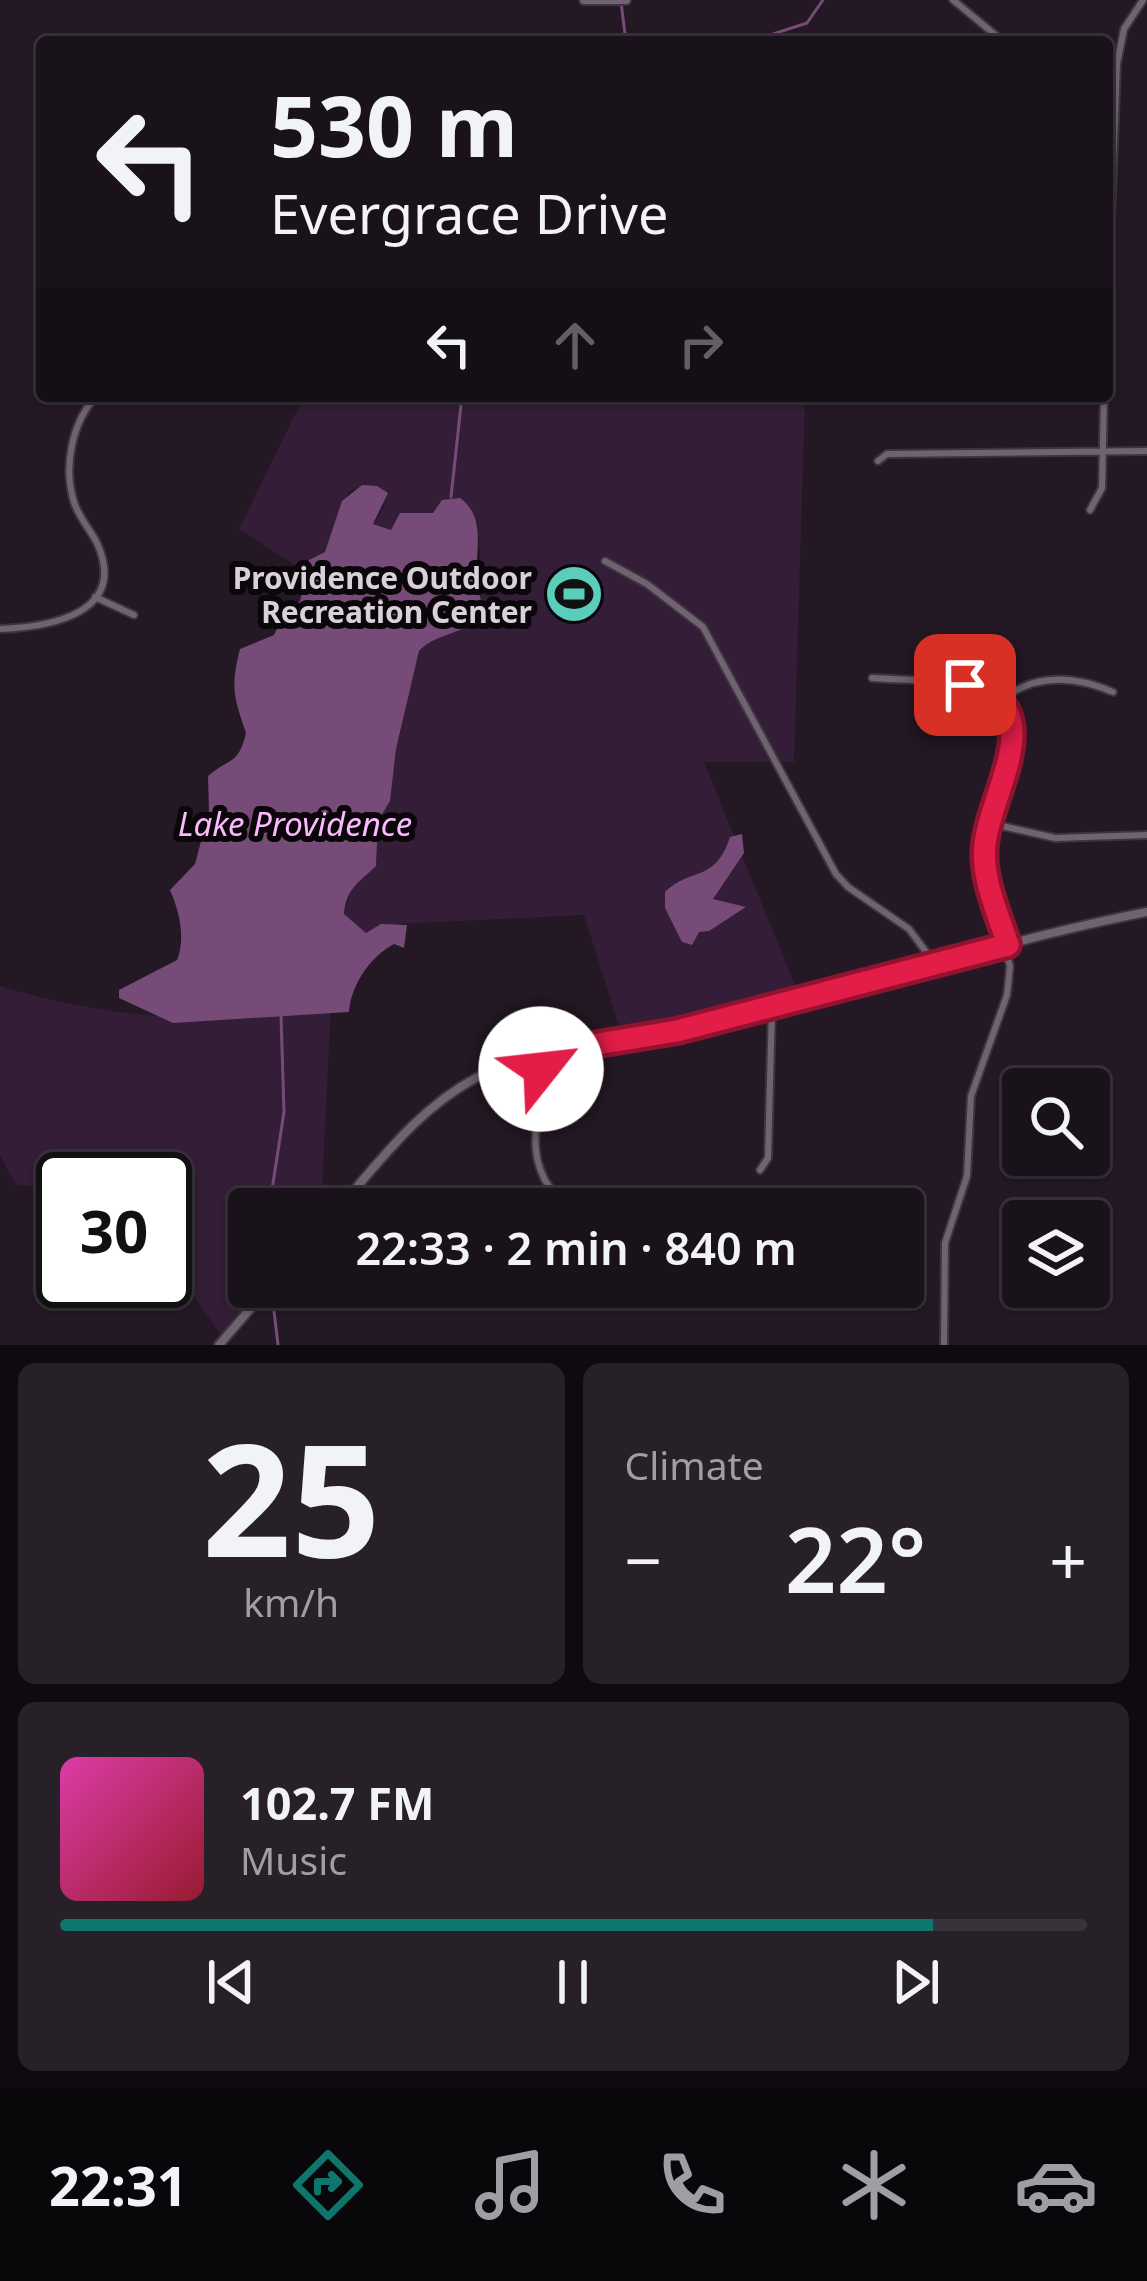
<!DOCTYPE html>
<html lang="en">
<head>
<meta charset="utf-8">
<style>
  :root { --surface:#1a121b; --page:#272028; --text:#f1f3f6; --muted:#9f9ea3; --line:#38323a; --accent:#0f766e }
  body { margin:0; font-family:"Noto Sans",sans-serif; background:var(--page); color:var(--text); height:100vh; display:flex; flex-direction:column; font-size:45px; white-space:nowrap }
  * { box-sizing:border-box; margin:0 }
  p { font-size:39px; color:var(--muted) }
  .icon { flex:none; width:66px; height:66px; fill:none; stroke:currentColor; stroke-width:2; stroke-linecap:round; stroke-linejoin:round }
  .map { position:relative; height:1345px; overflow:hidden }
  .side { display:flex; flex-direction:column; gap:18px; padding:18px; background:#0e0a0f; flex:1 }
  .side>* { flex:none }
  .guide { position:absolute; left:36px; top:36px; width:1077px; height:366px; border-radius:12px; box-shadow:0 3px 9px #0004,0 0 0 3px var(--line); background:#1a121b; color:var(--text); overflow:hidden }
  .fabs { position:absolute; left:1002px; top:1068px; display:grid; gap:24px }
  .fabs a { display:grid; place-items:center; width:108px; height:108px; border-radius:12px; background:var(--surface); box-shadow:0 3px 9px #0004,0 0 0 3px var(--line); font-size:60px }
  .speed { position:absolute; left:36px; top:1152px; display:flex; gap:24px; font-size:60px; font-weight:700; text-align:center }
  .speed>* { display:grid; place-content:center; width:156px; height:156px; border-radius:50%; background:var(--surface); box-shadow:0 3px 9px #0004,0 0 0 3px var(--line); line-height:1 }
  .speed .limit { border:6px solid #111; border-radius:18px; background:#fff; color:#111 }
  .pin { position:absolute; display:grid; place-items:center; width:102px; height:102px; color:#fff; margin:-51px; border-radius:24px; box-shadow:0 6px 18px #0006 }
  .me { position:absolute; width:132px; margin:-66px; rotate:61deg; stroke-linejoin:round; filter:drop-shadow(0 0 9px #0008) }
  .turn { display:flex; align-items:center; gap:42px; height:252px; padding:0 36px; font-size:54px }
  .turn .icon { width:156px; height:156px; stroke-width:2.5 }
  .turn b { display:block; font-size:84px; line-height:102px }
  .lanes { display:flex; align-items:center; height:114px; padding:0 36px; background:#0003; justify-content:center; gap:60px; direction:ltr }
  .lanes .off { opacity:.35 }
  .big { font-size:90px; font-weight:600; line-height:1.1 }
  .side .widget { flex:1; display:flex; flex-direction:column; justify-content:center; gap:18px; min-width:0; padding:0 42px; border-radius:18px; background:var(--page) }
  .side .dial { align-items:center; gap:0 }
  .dial b { font-size:156px; line-height:1 }
  .song { display:flex; align-items:center; gap:36px }
  .cover { width:144px; height:144px; border-radius:18px; background:linear-gradient(135deg,hsl(320 70% 55%),hsl(350 70% 35%)) }
  .played { height:12px; border-radius:6px; background:linear-gradient(90deg,var(--accent) 85%,var(--line) 85%) }
  .keys { display:flex; justify-content:space-around; direction:ltr }
  .heat { display:flex; justify-content:space-between; align-items:center; font-size:66px; direction:ltr }
  .side .tiles { flex:1; display:grid; gap:18px; grid-template-columns:1fr 1fr }
  .widget:last-child { grid-column:span 2 }
  .trip { position:absolute; left:228px; top:1188px; width:696px; height:120px; border-radius:12px; background:var(--surface); box-shadow:0 3px 9px #0004,0 0 0 3px var(--line); font-weight:600; line-height:120px; text-align:center }
  .dock { display:flex; height:192px; justify-content:space-around; align-items:center; background:#0a070b; color:var(--muted) }
  .dock .icon { width:84px; height:84px }
  .dock .active { color:var(--accent) }
  .dock b { font-size:54px; color:var(--text) }
  .map>svg:first-child { display:block }
</style>
</head>
<body>
<div class="map">
<svg width="1147" height="1345" viewBox="0 0 1147 1345">
  <rect width="100%" height="100%" fill="#231824"/>
  <path fill="#341d36" d="M304,396H805L794,762H704L801,1000L623,1039L584,915L399,924L366,933L344,914L353,883L376,866L378,821L390,801L396,749L419,651L428,640L472,626C487,596 479,556 478,522L433,513H400L391,531L373,524L385,506L362,485L349,492L325,552L309,560L307,573L239,529Z
    M0,986C115,1020 212,1026 331,1005L321,1209H249V1287H268L224,1340L165,1253V1179H63V1189L16,1185L0,1155Z"/>
  <path fill="#764b78" d="M362,485L377,486L388,493L373,524L391,530L400,513H433L442,500L460,498C488,519 474,551 477,582C478,592 482,601 483,611C471,635 437,631 419,651L396,749L390,801L378,821L376,866C359,882 346,889 344,914L366,933L381,924L407,925L404,948L394,944C370,957 351,985 349,1012L173,1023L119,998V990L177,960C186,938 179,910 170,890L195,864L209,811L208,776C230,757 238,766 246,733C234,697 230,688 240,649L274,635L284,614L300,601L309,560L325,552L342,501Z
    M742,834L744,853L713,899L746,907L709,931L699,932L692,945L682,942L665,908V892C691,867 715,883 730,837Z"/>
  <g fill="none" stroke-linecap="round" stroke-linejoin="round">
    <path stroke="#764b78" stroke-width="3" d="M621,2L626,42
      M748,42L807,23L823,0
      M451,497L462,396
      M269,1209L284,1112L281,1015
      M258,1287L259,1290
      M267,1299L274,1311L278,1345"/>
    <g stroke="#3d353e" stroke-width="10">
      <path id="minor" d="M953,0L1004,42
        M1107,323L1117,64L1124,29L1143,0
        M878,461L887,454L1147,451
        M1090,510L1102,488L1104,396
        M605,561L647,584L703,627L836,874L848,887L909,929L935,964
        M95,597L134,615
        M0,629C49,627 129,614 97,543C90,529 79,518 74,502C63,466 72,423 96,396
        M872,678C924,682 1024,673 1013,752C982,844 979,851 1008,945
        M998,703C1032,673 1073,675 1113,692
        M989,823L1055,838L1147,835
        M537,1054C549,1101 519,1144 550,1188L579,1201
        M760,1170L768,1158L772,1006
        M944,1345L945,1243L967,1176L971,1096L1007,995L1010,966L1004,946"/>
    </g>
    <g stroke="#3d353e" stroke-width="12">
      <path id="tertiary" d="M584,0H626
        M338,1209C379,1162 419,1108 476,1078C539,1044 610,1046 679,1031C836,996 989,943 1147,912
        M219,1345L269,1287"/>
    </g>
    <use href="#minor" stroke="#706270" stroke-width="6"/>
    <use href="#tertiary" stroke="#706270" stroke-width="8"/>
  </g>
  <g fill="none" stroke-linecap="round" stroke-linejoin="round">
    <g stroke="#92132f" stroke-width="30">
      <path id="route" d="M541,1069L537,1054L677,1031L1008,945C998,913 981,878 985,844C990,792 1054,703 965,685"/>
    </g>
    <use href="#route" stroke="#e11d48" stroke-width="21"/>
  </g>
  <defs>
    <g id="stadium-disc" transform="scale(3)"><circle r="9.5" fill="#5bcebb" stroke="#0a060a"/><path d="M0-5a6.5 5 0 1 0 0 10a6.5 5 0 1 0 0-10ZM-3.5-1.8h7v3.6h-7Z" fill="#111"/></g>
  </defs>
  <g fill-rule="evenodd">
    <use href="#stadium-disc" x="574" y="594"/>
  </g>
  <g text-anchor="middle" dominant-baseline="central" stroke-width="12" stroke-linejoin="round" paint-order="stroke">
    <g font-size="30" font-weight="bold" fill="#d9d1d9" stroke="#0a060a" text-anchor="end">
      <text x="532" y="577">Providence Outdoor<tspan x="532" dy="34">Recreation Center</tspan></text>
    </g>
    <g font-size="33" font-style="italic" fill="#fbb9fe" stroke="#0a060a">
      <text x="295" y="823">Lake Providence</text>
    </g>
  </g>
</svg>
<div class="fabs">
<a><svg class="icon" aria-label="search" viewBox="0 0 24 24"><circle cx="10" cy="10" r="6"/><path d="M15 15l6 6"/></svg></a>
<a><svg class="icon" aria-label="layers" viewBox="0 0 24 24"><path d="M12 4l9 5-9 5-9-5zM3 14l9 5 9-5"/></svg></a>
</div>
<div class="speed"><div class="limit">30</div></div>
<div class="pin" style="left:965px;top:685px;background:#d93025"><svg class="icon" aria-label="arrive" viewBox="0 0 24 24"><path d="M6 21V4h12l-3 4 3 4H6"/></svg></div>
<svg class="me" style="left:541px;top:1069px" viewBox="-20 -20 40 40"><circle r="19" fill="#fff"/><path d="M0-13L10 11 0 6-10 11z" fill="#e11d48"/></svg>
<div class="trip">22:33 · 2 min · 840 m</div>
<div class="guide">
<div class="turn"><svg class="icon" aria-label="left" viewBox="0 0 24 24"><path d="M17 20v-9H6M10 6l-5 5 5 5"/></svg><div><b>530 m</b>Evergrace Drive</div></div>
<div class="lanes"><svg class="icon" aria-label="left" viewBox="0 0 24 24"><path d="M17 20v-9H6M10 6l-5 5 5 5"/></svg><svg class="icon off" aria-label="ahead" viewBox="0 0 24 24"><path d="M12 20V5M6 11l6-6 6 6"/></svg><svg class="icon off" aria-label="right" viewBox="0 0 24 24"><path d="M7 20v-9h11M14 6l5 5-5 5"/></svg></div>
</div>
</div>
<section class="side">
<div class="tiles">
<div class="widget dial"><b>25</b><p>km/h</p></div>
<div class="widget"><p>Climate</p>
<div class="heat"><a>−</a><b class="big">22°</b><a>+</a></div>
</div>
<div class="widget">
<div class="song"><i class="cover"></i><div><b>102.7 FM</b><p>Music</p></div></div>
<div class="played"></div>
<div class="keys"><svg class="icon" aria-label="previous" viewBox="0 0 24 24"><path d="M18 5L8 12l10 7zM5 5v14"/></svg><svg class="icon" aria-label="pause" viewBox="0 0 24 24"><path d="M8 5v14M16 5v14"/></svg><svg class="icon" aria-label="next" viewBox="0 0 24 24"><path d="M6 5l10 7-10 7zM19 5v14"/></svg></div>
</div>
</div>
</section>
<nav class="dock">
<b>22:31</b>
<svg class="icon active" aria-label="directions" viewBox="0 0 24 24"><path d="M12 3l9 9-9 9-9-9zM9 14v-3h6M13 9l2 2-2 2"/></svg>
<svg class="icon" aria-label="music" viewBox="0 0 24 24"><path d="M9 18V5l10-2v13"/><circle cx="6" cy="18" r="3"/><circle cx="16" cy="16" r="3"/></svg>
<svg class="icon" aria-label="phone" viewBox="0 0 24 24"><path d="M5 4h4l2 5-3 2q2 4 5 5l2-3 5 2v4C11 20 4 13 5 4z"/></svg>
<svg class="icon" aria-label="climate" viewBox="0 0 24 24"><path d="M12 3v18M4 7l16 10M4 17L20 7"/></svg>
<svg class="icon" aria-label="car" viewBox="0 0 24 24"><path d="M5 17H2v-5l4-1 3-4h7l3 4 3 1v5h-3M9 17h6M6 11h13"/><circle cx="7" cy="17" r="2"/><circle cx="17" cy="17" r="2"/></svg>
</nav>
</body>
</html>
